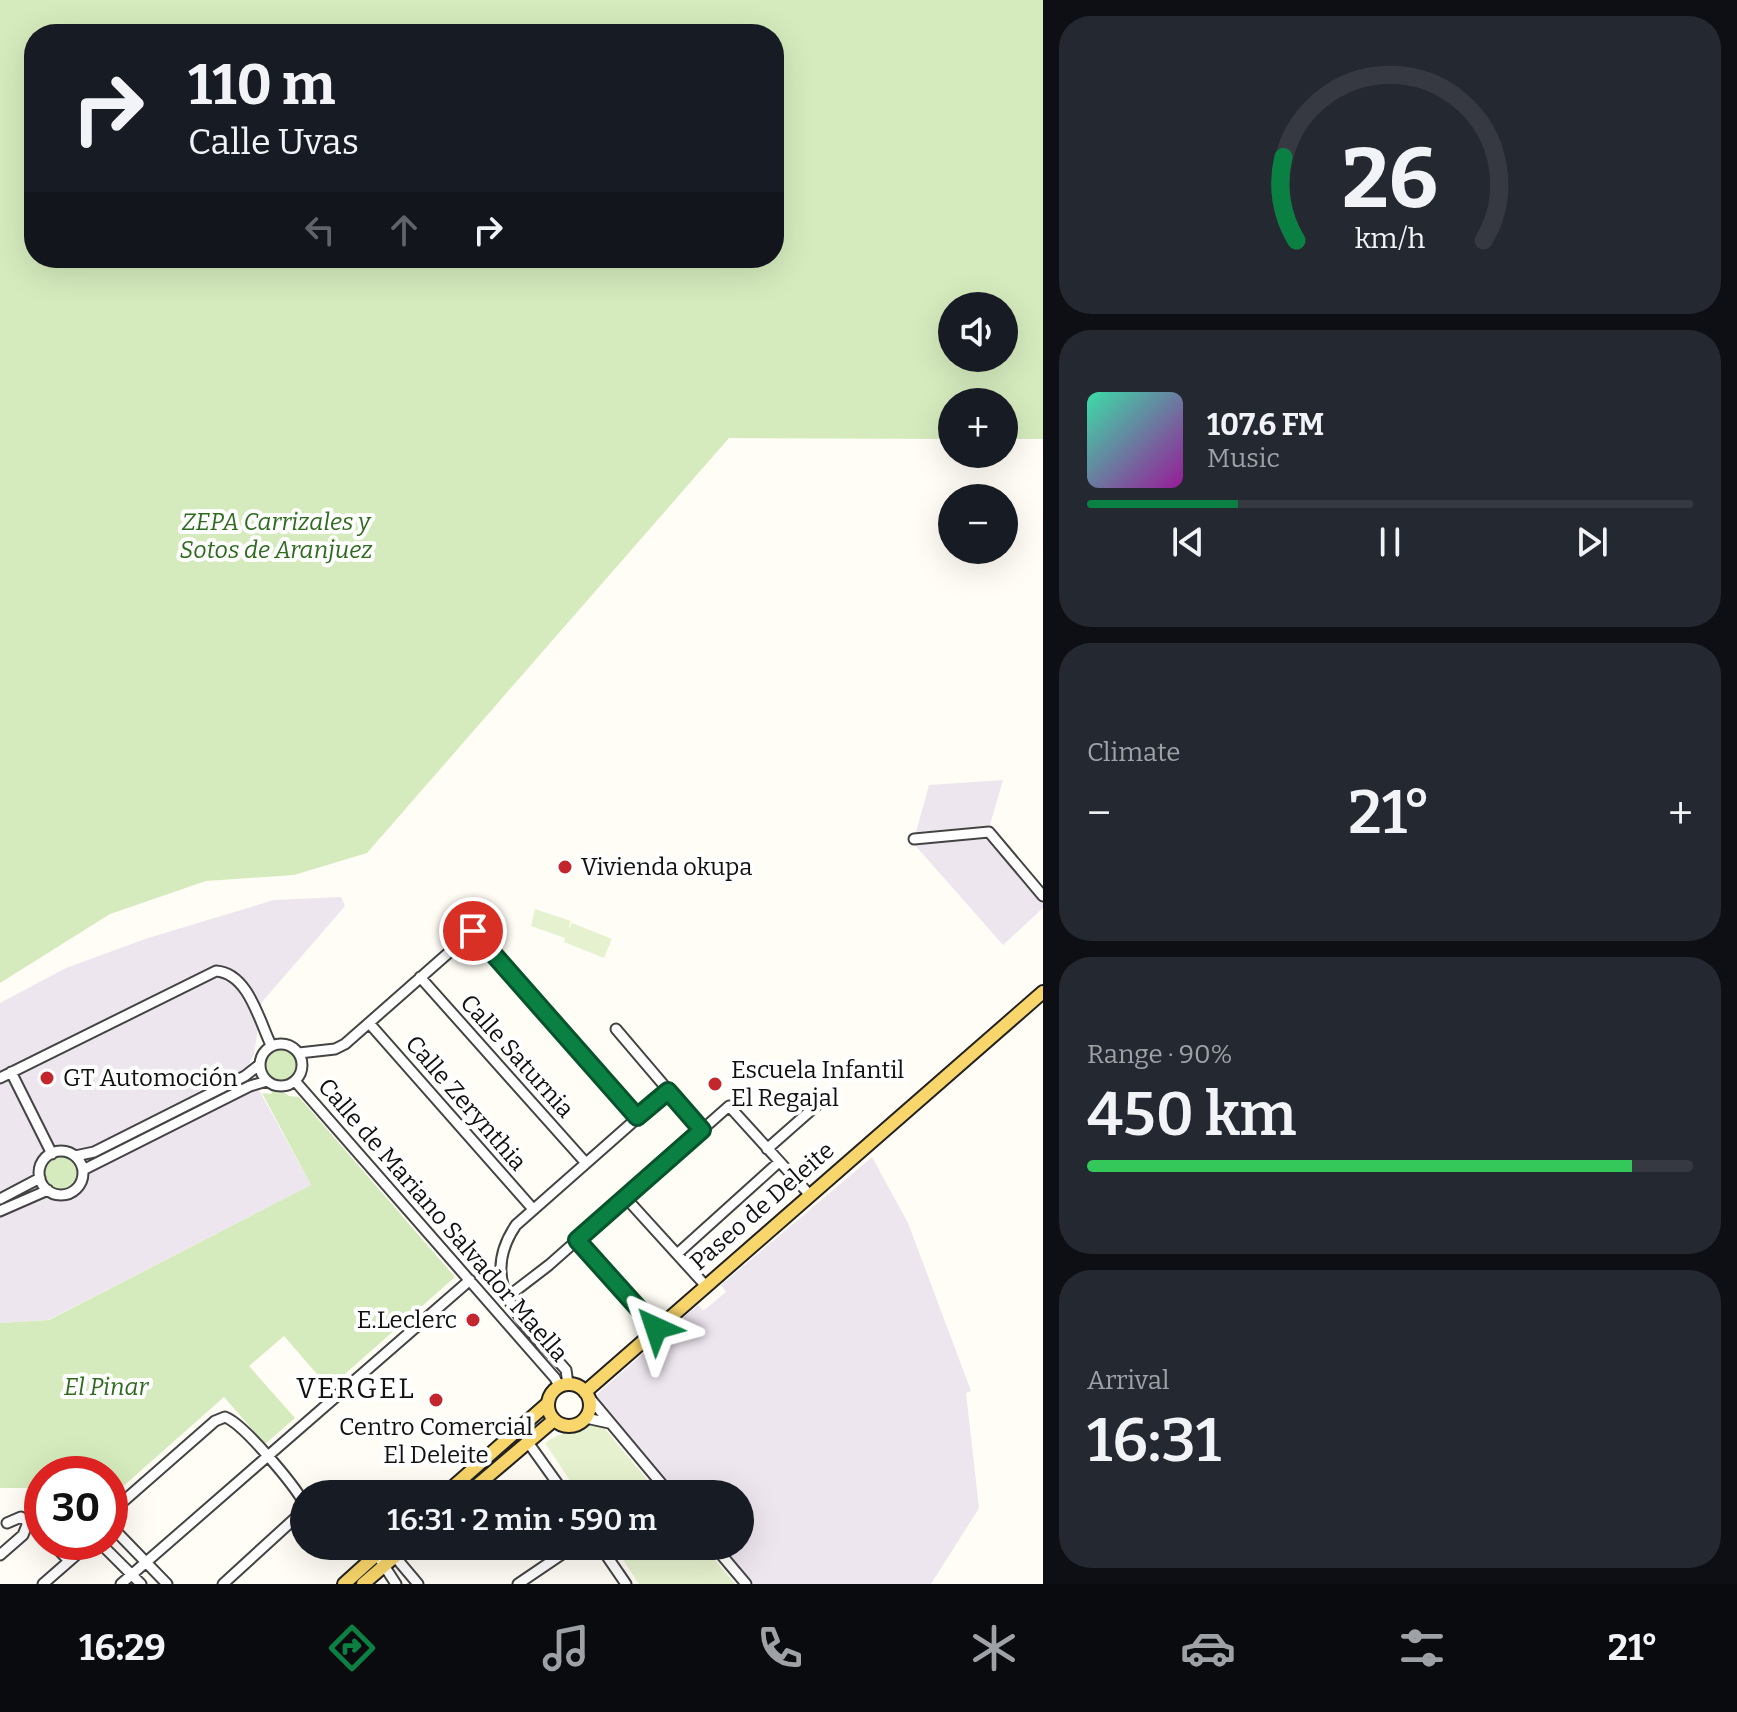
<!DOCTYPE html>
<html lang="en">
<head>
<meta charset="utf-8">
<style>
  :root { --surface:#171b24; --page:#242831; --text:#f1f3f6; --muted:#9ea1a6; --line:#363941; --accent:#0b8043 }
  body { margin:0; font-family:Bitter,serif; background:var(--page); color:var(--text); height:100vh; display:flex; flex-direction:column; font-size:30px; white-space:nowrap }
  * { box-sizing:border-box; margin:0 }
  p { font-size:26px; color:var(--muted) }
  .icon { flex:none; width:44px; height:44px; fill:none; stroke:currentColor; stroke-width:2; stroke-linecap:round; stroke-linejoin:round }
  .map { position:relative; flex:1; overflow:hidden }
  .side { display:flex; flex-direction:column; gap:16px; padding:16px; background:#0d0f14; width:694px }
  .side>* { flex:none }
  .banner { position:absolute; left:24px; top:24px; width:760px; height:244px; border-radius:32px; box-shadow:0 8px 32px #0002; background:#171b24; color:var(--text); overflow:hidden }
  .controls { position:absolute; left:938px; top:292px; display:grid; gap:16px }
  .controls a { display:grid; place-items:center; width:80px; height:80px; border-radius:50%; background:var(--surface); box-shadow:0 8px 32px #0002; font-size:40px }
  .speed { position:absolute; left:24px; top:1456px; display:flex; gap:16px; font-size:40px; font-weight:700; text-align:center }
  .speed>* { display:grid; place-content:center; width:104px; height:104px; border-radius:50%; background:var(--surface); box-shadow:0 8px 32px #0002; line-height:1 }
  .speed .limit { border:12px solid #d22; background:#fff; color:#111 }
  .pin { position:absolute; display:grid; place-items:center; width:68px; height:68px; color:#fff; margin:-34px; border:4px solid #fff; border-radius:50%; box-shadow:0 2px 8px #0007 }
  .me { position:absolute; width:88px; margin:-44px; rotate:318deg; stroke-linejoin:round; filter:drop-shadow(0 0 6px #0008) }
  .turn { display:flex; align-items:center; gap:28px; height:168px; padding:0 32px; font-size:36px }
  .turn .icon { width:104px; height:104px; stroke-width:2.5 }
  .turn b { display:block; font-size:56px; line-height:68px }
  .lanes { display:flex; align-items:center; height:76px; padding:0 32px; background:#0003; justify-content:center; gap:40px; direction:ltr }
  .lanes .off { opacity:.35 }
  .big { font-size:60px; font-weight:600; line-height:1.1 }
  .side .card { flex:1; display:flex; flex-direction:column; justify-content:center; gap:12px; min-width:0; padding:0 28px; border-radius:32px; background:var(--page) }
  .side .dial { align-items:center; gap:0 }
  .dial svg { height:208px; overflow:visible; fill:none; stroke:var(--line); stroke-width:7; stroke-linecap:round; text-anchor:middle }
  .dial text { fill:var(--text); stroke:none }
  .song { display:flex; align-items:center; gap:24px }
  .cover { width:96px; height:96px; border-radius:12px; background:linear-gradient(135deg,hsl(160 70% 55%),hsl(300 70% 35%)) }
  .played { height:8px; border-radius:4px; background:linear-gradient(90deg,var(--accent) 25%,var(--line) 25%) }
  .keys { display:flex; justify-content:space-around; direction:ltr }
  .heat { display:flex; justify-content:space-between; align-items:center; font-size:44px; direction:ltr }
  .charge { height:12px; border-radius:6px; background:linear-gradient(90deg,#34c759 90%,var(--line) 0) }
  .trip { position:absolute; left:290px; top:1480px; width:464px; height:80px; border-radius:40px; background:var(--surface); box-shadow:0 8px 32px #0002; font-weight:600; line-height:80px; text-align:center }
  .tab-bar { display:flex; height:128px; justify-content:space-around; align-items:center; background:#090b0e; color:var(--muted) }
  .tab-bar .icon { width:56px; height:56px }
  .tab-bar .selected { color:var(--accent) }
  .tab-bar b { font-size:36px; color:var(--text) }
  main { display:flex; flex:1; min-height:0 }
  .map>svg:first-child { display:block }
</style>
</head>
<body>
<main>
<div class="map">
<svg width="1043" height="1584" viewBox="0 0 1043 1584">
  <rect width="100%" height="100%" fill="#fffdf5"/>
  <path fill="#eee6ef" d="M1003,780L990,825L916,832L929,785Z
    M990,839L1043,903V908L1003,945L914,844Z
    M341,897L345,906L262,1002L254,1054L247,1068L311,1185L48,1320L0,1323V1003L66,968L148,938L274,900Z
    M872,1157L908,1223L971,1391L966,1393L979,1508L931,1584H754L722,1546H740V1494H678L595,1396L698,1305L703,1310L707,1308L726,1292L721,1285Z"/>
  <path fill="#d5ebbd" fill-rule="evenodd" d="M0,0H1043V439H1004V402H952V439L729,438L367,853L294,875L206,881L110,914L0,983ZM34,34H774V258H34ZM952,306H1004V358H952Z
    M265 1065a16 16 0 1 1 32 0a16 16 0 1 1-32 0Z
    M270,1083L289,1096L299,1097L455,1277L329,1388L284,1336L249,1366L295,1418L265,1444L224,1397L110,1498V1474H42V1494L36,1488H0V1323L49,1320L311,1185L262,1093L272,1094Z
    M45 1173a16 16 0 1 1 32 0a16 16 0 1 1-32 0Z"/>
  <path fill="#e6f2cf" d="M535,909L571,921L568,930L572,923L612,939L604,958L564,942L565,938L531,926Z
    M593,1423H600L659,1494H579L545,1443C560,1432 576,1430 593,1423Z
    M614,1546H703L735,1584H639Z"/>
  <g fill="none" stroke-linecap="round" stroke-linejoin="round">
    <g stroke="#444" stroke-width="13">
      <path id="minor" d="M914,839L989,832L1043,896
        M473,931L637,1117
        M420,977L585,1162
        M369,1023L533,1209
        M616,1029L702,1130
        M260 1065a21 21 0 1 1 42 0a21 21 0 1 1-42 0Z
        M299,1053L335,1049L345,1044L487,919L490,910
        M11,1072L52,1154
        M0,1078L216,971C248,973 259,1020 271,1045
        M295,1081L555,1378L559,1386
        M767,1149L826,1097
        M39 1173a22 22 0 1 1 44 0a22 22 0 1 1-44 0Z
        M75,1156L94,1152L245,1076L259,1065
        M83,1170L250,1086L267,1081
        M625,1197L705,1285
        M0,1199L40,1178
        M0,1211L48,1190
        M577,1240L656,1328
        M677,1254L779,1162
        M506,1298L549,1265L729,1106L809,1194
        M568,1384L566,1370C528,1325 474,1287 516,1225L668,1091
        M588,1396L670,1494
        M586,1418L609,1423
        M527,1441L565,1494
        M110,1513L215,1421L225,1417C244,1424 294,1485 304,1503
        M7,1523L21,1517L42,1533
        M110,1525L167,1584
        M51,1542L69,1561
        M99,1542L141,1584
        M386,1546L418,1584
        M600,1546L626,1584
        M714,1546L746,1584
        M0,1555L23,1535L27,1525
        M381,1561L396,1584
        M43,1584L91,1542
        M121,1584L470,1280
        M223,1584L304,1510
        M518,1584L574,1546"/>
    </g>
    <g stroke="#222" stroke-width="16">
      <path id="major" d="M548 1405a21 21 0 1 1 42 0a21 21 0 1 1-42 0Z
        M585,1392L1043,992
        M445,1494L547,1404
        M467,1494L554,1420
        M344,1584L386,1546
        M363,1584L407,1546"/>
    </g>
    <use href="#minor" stroke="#fff" stroke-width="9"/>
    <use href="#major" stroke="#f9d66b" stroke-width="12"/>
  </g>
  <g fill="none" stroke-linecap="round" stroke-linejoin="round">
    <g stroke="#07532c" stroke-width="20">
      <path id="route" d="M473,931L637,1117L668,1091L702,1130L577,1240L656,1328"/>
    </g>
    <use href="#route" stroke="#0b8043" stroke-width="14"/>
  </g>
  <g fill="#c4262e" stroke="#fff" stroke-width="3">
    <circle cx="565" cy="867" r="8"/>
    <circle cx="47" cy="1078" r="8"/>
    <circle cx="715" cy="1084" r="8"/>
    <circle cx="473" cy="1320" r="8"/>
    <circle cx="436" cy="1400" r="8"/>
  </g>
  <g text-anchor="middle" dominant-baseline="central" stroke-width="8" stroke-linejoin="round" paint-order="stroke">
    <g font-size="24" font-style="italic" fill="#2f6b1f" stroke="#fff">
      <text x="276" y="522">ZEPA Carrizales y<tspan x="276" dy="28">Sotos de Aranjuez</tspan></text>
      <text x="106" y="1387">El Pinar</text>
    </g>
    <g font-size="24" fill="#111" stroke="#fff" text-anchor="start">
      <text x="581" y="867">Vivienda okupa</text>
      <text x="731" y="1070">Escuela Infantil<tspan x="731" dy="28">El Regajal</tspan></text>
      <text x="63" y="1078">GT Automoción</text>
      <text x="457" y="1320" text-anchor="end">E.Leclerc</text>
      <text x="436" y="1427" text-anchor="middle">Centro Comercial<tspan x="436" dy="28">El Deleite</tspan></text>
    </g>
    <g font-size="24" fill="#111" stroke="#fff">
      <text transform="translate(517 1056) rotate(48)">Calle Saturnia</text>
      <text transform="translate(466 1103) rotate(49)">Calle Zerynthia</text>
      <text transform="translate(762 1206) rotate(-41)">Paseo de Deleite</text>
      <text transform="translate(443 1220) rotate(49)">Calle de Mariano Salvador Maella</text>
    </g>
    <g font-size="28" letter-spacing="2" fill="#111" stroke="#fff">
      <text x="356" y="1388">VERGEL</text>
    </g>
  </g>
</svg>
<div class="controls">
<a><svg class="icon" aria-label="sound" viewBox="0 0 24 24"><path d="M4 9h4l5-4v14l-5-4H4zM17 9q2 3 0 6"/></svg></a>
<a>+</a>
<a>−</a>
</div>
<div class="speed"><div class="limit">30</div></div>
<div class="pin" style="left:473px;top:931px;background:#d93025"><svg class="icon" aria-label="arrive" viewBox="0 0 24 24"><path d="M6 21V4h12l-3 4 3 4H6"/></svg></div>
<svg class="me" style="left:656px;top:1328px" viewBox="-20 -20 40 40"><path d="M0-17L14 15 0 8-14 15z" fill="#0b8043" stroke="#fff" stroke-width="4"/></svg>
<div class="trip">16:31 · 2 min · 590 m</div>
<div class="banner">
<div class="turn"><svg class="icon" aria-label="right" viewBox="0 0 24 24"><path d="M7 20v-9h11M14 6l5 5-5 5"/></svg><div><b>110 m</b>Calle Uvas</div></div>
<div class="lanes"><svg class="icon off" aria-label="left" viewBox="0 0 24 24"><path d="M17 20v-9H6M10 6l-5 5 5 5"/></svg><svg class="icon off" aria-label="ahead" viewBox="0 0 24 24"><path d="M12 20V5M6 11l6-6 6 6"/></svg><svg class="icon" aria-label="right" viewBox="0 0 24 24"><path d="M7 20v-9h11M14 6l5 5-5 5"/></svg></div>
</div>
</div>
<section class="side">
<div class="card dial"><svg viewBox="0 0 100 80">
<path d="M14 69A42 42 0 1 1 86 69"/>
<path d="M14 69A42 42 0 0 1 9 37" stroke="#0b8043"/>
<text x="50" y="56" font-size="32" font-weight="700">26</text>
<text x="50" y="72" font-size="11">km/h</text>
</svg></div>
<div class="card">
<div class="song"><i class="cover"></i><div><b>107.6 FM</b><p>Music</p></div></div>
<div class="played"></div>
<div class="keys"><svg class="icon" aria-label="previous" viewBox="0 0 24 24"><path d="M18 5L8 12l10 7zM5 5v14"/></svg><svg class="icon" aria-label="pause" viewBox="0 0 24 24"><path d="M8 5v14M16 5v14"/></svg><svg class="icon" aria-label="next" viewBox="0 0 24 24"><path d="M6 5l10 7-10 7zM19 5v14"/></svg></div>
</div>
<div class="card"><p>Climate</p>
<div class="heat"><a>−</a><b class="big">21°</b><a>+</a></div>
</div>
<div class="card"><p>Range · 90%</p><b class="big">450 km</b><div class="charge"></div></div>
<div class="card"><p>Arrival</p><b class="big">16:31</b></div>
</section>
</main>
<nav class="tab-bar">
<b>16:29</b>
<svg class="icon selected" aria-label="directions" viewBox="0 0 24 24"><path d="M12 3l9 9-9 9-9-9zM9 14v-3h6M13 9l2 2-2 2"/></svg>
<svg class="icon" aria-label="music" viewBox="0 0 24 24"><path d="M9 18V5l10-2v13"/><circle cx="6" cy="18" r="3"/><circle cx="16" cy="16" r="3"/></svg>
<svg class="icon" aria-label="phone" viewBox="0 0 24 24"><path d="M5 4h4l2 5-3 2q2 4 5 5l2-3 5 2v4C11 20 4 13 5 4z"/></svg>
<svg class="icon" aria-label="climate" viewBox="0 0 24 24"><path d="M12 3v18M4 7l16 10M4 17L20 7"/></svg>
<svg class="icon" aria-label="car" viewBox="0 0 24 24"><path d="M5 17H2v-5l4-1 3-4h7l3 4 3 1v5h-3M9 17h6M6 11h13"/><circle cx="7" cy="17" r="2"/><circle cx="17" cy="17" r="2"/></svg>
<svg class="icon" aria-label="filters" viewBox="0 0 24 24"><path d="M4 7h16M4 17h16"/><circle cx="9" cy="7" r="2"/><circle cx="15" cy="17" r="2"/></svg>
<b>21°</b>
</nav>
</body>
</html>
